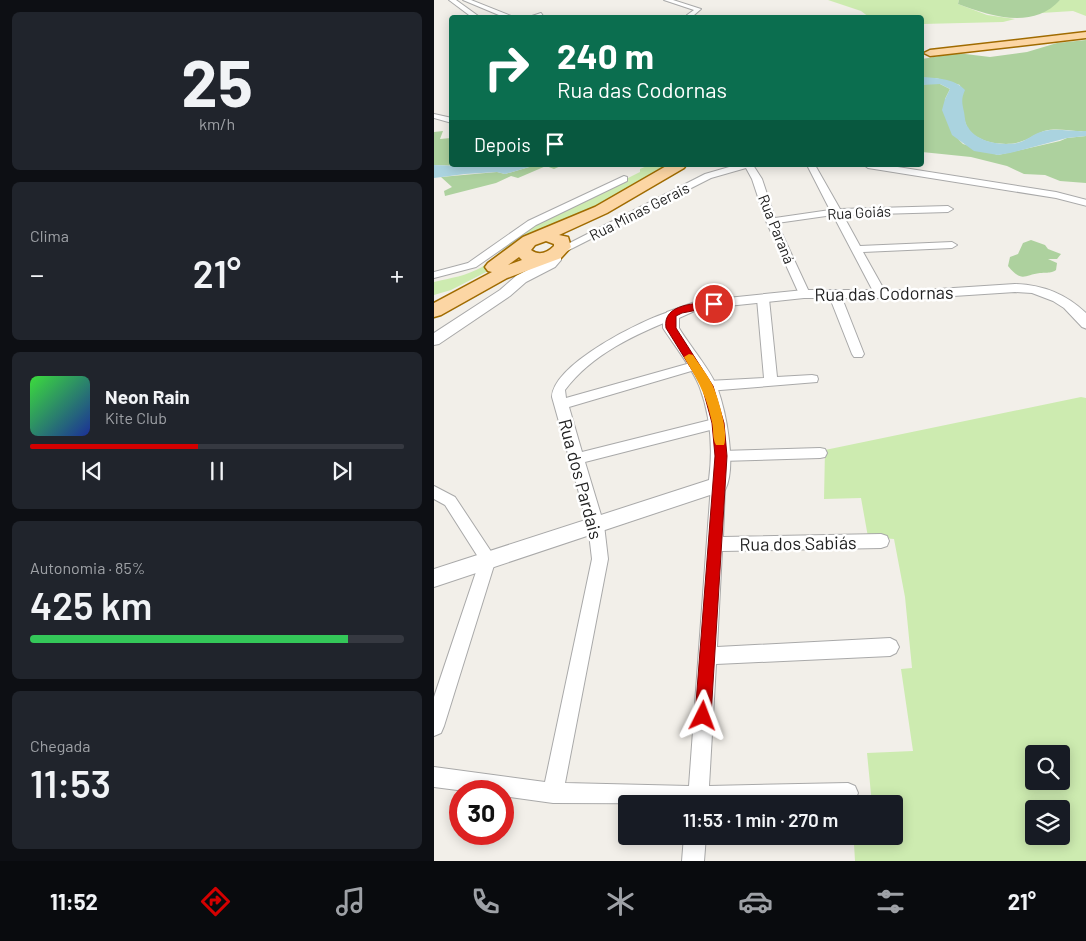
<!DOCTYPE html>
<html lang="pt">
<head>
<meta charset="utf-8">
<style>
  :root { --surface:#171b24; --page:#20242c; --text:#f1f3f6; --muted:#9ea1a6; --line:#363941; --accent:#d40000 }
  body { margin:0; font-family:Barlow,sans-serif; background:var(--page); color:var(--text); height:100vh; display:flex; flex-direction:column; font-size:19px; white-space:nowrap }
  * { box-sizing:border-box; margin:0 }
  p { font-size:16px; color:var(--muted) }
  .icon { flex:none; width:28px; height:28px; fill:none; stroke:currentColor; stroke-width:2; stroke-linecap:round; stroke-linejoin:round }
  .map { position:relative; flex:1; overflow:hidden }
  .details { display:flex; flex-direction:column; gap:12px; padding:12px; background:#0d0f14; width:434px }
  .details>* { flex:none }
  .top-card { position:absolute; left:15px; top:15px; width:475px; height:152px; border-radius:5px; box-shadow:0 2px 12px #0003; background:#0b6e4f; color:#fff; overflow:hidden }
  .controls { position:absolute; left:591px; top:745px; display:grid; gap:10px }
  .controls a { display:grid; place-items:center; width:45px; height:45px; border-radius:5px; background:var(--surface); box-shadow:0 2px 12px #0003; font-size:25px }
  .speed { position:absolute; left:15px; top:780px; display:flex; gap:10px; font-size:25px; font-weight:700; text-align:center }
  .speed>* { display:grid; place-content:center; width:65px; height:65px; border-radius:50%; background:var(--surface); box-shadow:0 2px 12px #0003; line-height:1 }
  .speed .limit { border:8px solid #d22; background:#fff; color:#111 }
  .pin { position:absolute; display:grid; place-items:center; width:42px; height:42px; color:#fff; margin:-21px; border:2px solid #fff; border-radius:50%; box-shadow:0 1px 5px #0007 }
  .me { position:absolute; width:55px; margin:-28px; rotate:3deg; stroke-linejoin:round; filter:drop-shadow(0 0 4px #0008) }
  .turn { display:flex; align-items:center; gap:18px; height:105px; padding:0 25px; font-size:22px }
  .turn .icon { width:65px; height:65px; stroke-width:2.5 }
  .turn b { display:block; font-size:35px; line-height:42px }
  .then { display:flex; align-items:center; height:48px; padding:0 25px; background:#0003; gap:10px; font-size:19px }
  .big { font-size:38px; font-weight:600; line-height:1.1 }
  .details .widget { flex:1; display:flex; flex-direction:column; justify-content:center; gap:8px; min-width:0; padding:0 18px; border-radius:8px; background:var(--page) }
  .details .dial { align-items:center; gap:0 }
  .dial b { font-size:65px; line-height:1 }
  .song { display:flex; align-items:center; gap:15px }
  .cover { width:60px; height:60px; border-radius:8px; background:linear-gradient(135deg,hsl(120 70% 55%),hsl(230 70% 35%)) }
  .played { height:5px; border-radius:2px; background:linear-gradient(90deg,var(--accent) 45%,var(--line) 45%) }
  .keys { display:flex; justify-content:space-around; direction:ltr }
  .heat { display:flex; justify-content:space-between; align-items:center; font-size:28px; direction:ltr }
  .charge { height:8px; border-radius:4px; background:linear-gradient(90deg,#34c759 85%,var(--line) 0) }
  .trip { position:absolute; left:184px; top:795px; width:285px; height:50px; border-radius:5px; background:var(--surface); box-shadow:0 2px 12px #0003; font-weight:600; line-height:50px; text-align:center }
  .dock { display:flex; height:80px; justify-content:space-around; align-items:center; background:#090b0e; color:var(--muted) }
  .dock .icon { width:35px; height:35px }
  .dock .current { color:var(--accent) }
  .dock b { font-size:22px; color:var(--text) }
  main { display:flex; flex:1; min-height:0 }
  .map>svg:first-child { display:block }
</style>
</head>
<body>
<main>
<section class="details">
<div class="widget dial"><b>25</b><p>km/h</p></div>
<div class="widget"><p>Clima</p>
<div class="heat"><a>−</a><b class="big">21°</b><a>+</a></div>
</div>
<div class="widget">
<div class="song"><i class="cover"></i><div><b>Neon Rain</b><p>Kite Club</p></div></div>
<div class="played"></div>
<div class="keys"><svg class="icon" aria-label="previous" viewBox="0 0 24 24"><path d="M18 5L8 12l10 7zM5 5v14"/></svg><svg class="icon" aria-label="pause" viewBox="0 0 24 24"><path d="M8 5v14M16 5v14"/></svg><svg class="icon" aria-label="next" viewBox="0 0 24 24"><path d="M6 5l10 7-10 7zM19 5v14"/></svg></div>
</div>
<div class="widget"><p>Autonomia · 85%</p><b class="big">425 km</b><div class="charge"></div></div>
<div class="widget"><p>Chegada</p><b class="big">11:53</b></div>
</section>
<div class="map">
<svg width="653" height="861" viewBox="0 0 653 861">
  <rect width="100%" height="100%" fill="#f2efe9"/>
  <path fill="#cdebb0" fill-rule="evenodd" d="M394,0H525L524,4L553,15L581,19L569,22L488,24V18L435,17L427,11Z
    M626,0H652V16L639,11L607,13Z
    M215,165H240L56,270L17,290L0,295V282C17,278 32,276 48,267L96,227L206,172V169Z
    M647,397L652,398V861H421L420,844L442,845V836H460V804H438L433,753L479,751L467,669L478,668L471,597L460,539L434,537L427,498L390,499L391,450ZM600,754H628V781H600ZM600,809H628V836H600Z"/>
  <path fill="#add19e" d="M525,0H626C599,30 556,16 524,4Z
    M652,40V131C638,132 624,127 610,131C600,135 592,141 582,143C567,146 541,142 533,127C528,115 527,98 526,85L502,78H488V59L523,53L556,57L593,52L623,43Z
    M492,84H506L516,89L511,99L525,140L529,144L564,155L626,141L633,138L652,136V183L626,181L611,175L590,174L573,166L537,157L488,152V85Z
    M9,131L6,139L17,138L18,165H71L49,167L0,165V132Z
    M102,165H129L120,169L112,166L84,178L77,176L62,183L11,196L10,191L18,187L7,177L63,172L71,174Z
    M597,240L611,245L614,249L627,254L623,259H614L623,263L622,270C616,274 613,272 606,273C590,275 588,283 574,266L576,257L584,254L589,243Z"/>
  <path fill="#aad3df" d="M490,77C504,78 521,79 531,90C527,99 528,103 530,112C531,117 531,124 534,127C542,142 568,146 583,143C593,141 598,134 610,131C624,128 638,132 652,131V136L633,138L576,153L564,155L540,151L518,135L508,110L511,99L516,89L506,84L488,85V78Z
    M0,165L49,167L102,165L71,174L63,172L31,174L0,178Z"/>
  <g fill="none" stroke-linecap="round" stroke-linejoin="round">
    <g stroke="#a9a9a9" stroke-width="2">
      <path id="minor" d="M15,0H22L47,18H39Z
        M29,0H37L82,18H72Z
        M230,0H239L267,9L259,16L261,18H253V15L260,10Z
        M107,13L109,16L94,18L95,17Z
        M0,114L18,118V123L0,118Z
        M302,165H319L328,179L341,218L396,210L373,165H381L406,209L514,206L519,209L514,212L409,215L426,246L518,242L523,245L518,248L429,252L452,293L446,296L440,293L399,215L343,223L376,294L374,296H366L332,221L318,179L312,168L277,178L131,252H123L122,250L271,174Z
        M430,165H451L622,192L653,200V206L622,198L434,168Z
        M190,176L193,177V181L102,225L42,267L0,278V272L34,263L94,221Z
        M400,290L406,293L430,354L428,357H420L418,354L394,293Z
        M329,296L335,299L343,377L378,375L383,376L384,379L383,382L274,391L269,389L268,386L269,383L274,381L330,378L323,299Z
        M238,311L244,315L242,318C202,334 158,354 131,390L132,398L260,362L266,366L264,369L135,407L148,452L284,418L289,419L291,423L289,427L284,428L151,462L170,525L174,559L131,783L255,786L277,485L279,481L284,479L289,481L291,485L289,537L447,534L453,536L455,541L453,546L447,548L288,551L283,647L456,638L462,641L465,647L462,653L456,656L282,664L275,786L414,783L421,786L424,793L421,800L414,803L388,804L119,803L69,796V791H31L0,787V767L111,782L158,559L154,525L118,397C119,364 209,319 238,311Z
        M386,448L391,449L393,453L391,457L386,458L287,461L282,460L280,456L282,452L287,451Z
        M0,486L21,497L62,559L10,726L7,733L0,736V697L46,560L11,505L0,499Z
        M250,836H272L270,861H248Z"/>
    </g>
    <g stroke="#a9a9a9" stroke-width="2">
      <path id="tertiary" d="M120,252L127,256V260L121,267L92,282L76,296L5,344L0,345V333L66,290L82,276L111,261L115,253Z
        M581,284C610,285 632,294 653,314V329L648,327L630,308L619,301L598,293L581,292L489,298H370L265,309L245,318V328C255,345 276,369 283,387C292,411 303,467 291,490L0,587V569L275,480C279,449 277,418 266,388C260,370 240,345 229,328V321L233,312L264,301L370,290H489Z"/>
    </g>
    <g stroke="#a06b00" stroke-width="3">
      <path id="primary" d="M653,32V38L496,56L490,53L496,50Z
        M234,165H252L250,168L173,213L125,235L134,237L137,247L127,258L73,278L7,315L0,317V303L58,272L54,271L51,267L54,263L89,237L161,207ZM112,241L120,244V246C113,253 105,256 97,250L101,245ZM85,257L88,260L74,265Z"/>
    </g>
    <use href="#minor" fill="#fff" fill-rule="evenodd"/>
    <use href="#tertiary" fill="#fff" fill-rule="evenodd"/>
    <use href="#primary" fill="#fcd6a4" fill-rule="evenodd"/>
  </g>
  <path fill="#d40000" stroke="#8a0000" d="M280,301L285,304L284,306L248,313L242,316V328L279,386L290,423L293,456L277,716L275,722L269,724L264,722L261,716L281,456L278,423L268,386L232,328C228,303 263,304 280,301Z"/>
  <path fill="#f59e0b" d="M255,354L259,355C265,364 273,374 278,384C284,396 295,434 290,445H282C278,438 280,430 278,422C272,394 264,381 250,357Z"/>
  <g text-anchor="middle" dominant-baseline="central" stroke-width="5" stroke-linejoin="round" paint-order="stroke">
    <g font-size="15" fill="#222" stroke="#fff">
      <text transform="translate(205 211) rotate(-27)">Rua Minas Gerais</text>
      <text transform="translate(425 212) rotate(-3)">Rua Goiás</text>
      <text transform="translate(343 229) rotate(68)">Rua Paraná</text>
    </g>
    <g font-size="18" fill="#222" stroke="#fff">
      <text transform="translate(450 293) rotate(-1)">Rua das Codornas</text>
      <text transform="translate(147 479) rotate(75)">Rua dos Pardais</text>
      <text transform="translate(364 543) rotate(-1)">Rua dos Sabiás</text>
    </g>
  </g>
</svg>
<div class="controls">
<a><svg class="icon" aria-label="search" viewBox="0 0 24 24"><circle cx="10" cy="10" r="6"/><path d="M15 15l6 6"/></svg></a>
<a><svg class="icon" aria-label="layers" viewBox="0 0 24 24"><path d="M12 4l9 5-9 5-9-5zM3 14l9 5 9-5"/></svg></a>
</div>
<div class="speed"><div class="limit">30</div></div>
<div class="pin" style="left:280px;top:304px;background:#d93025"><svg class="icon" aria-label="arrive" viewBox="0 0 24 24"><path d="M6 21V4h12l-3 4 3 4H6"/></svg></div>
<svg class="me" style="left:269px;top:716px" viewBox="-20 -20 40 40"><path d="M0-17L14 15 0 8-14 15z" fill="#d40000" stroke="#fff" stroke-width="4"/></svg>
<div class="trip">11:53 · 1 min · 270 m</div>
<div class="top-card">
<div class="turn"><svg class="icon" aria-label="right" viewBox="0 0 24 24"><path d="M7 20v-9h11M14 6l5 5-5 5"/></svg><div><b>240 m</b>Rua das Codornas</div></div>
<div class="then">Depois<svg class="icon" aria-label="arrive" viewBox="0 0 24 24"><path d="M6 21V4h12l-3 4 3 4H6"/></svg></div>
</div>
</div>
</main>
<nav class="dock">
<b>11:52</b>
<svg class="icon current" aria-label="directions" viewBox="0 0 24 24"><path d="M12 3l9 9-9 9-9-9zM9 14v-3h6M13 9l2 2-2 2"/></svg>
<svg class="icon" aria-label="music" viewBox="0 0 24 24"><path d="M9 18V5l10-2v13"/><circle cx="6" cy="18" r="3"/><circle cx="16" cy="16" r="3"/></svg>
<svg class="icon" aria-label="phone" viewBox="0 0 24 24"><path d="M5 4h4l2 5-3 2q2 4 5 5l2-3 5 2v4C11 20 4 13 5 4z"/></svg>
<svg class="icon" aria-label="climate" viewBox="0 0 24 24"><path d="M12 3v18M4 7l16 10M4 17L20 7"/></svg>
<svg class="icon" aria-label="car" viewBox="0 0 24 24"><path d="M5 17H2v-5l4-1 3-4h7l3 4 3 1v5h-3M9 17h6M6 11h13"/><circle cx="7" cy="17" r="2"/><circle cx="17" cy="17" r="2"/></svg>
<svg class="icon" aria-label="filters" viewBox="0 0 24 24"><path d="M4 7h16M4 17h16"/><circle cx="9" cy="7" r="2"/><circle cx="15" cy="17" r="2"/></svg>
<b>21°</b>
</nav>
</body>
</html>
